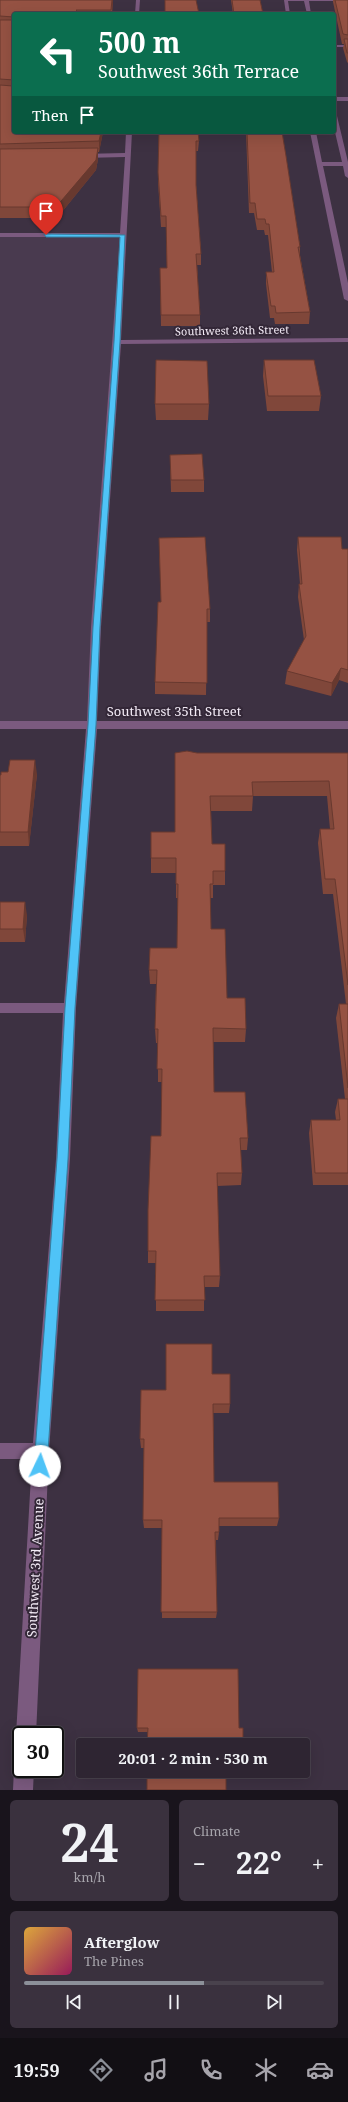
<!DOCTYPE html>
<html lang="en">
<head>
<meta charset="utf-8">
<style>
  :root { --surface:#2e2532; --page:#3a313e; --text:#f1f3f6; --muted:#a7a5ac; --line:#49424d; --accent:#8c9099 }
  body { margin:0; font-family:"Noto Serif",serif; background:var(--page); color:var(--text); height:100vh; display:flex; flex-direction:column; font-size:15px; white-space:nowrap }
  * { box-sizing:border-box; margin:0 }
  p { font-size:13px; color:var(--muted) }
  .icon { flex:none; width:22px; height:22px; fill:none; stroke:currentColor; stroke-width:2; stroke-linecap:round; stroke-linejoin:round }
  .map { position:relative; height:1790px; overflow:hidden }
  .side { display:flex; flex-direction:column; gap:10px; padding:10px; background:#19141c; flex:1 }
  .side>* { flex:none }
  .hud { position:absolute; left:12px; top:12px; width:324px; height:122px; border-radius:4px; box-shadow:0 4px 16px #0002,0 0 0 1px var(--line); background:#0b6e4f; color:#fff; overflow:hidden }
  .speed { position:absolute; left:12px; top:1726px; display:flex; gap:8px; font-size:20px; font-weight:700; text-align:center }
  .speed>* { display:grid; place-content:center; width:52px; height:52px; border-radius:50%; background:var(--surface); box-shadow:0 4px 16px #0002,0 0 0 1px var(--line); line-height:1 }
  .speed .limit { border:2px solid #111; border-radius:6px; background:#fff; color:#111 }
  .pin { position:absolute; display:grid; place-items:center; width:34px; height:34px; color:#fff; margin:-41px -17px; border-radius:50% 50% 50% 0; rotate:-45deg; box-shadow:0 0 4px #0007 }
  .pin .icon { rotate:45deg }
  .me { position:absolute; width:44px; margin:-22px; rotate:3deg; stroke-linejoin:round; filter:drop-shadow(0 0 3px #0008) }
  .turn { display:flex; align-items:center; gap:14px; height:84px; padding:0 20px; font-size:18px }
  .turn .icon { width:52px; height:52px; stroke-width:2.5 }
  .turn b { display:block; font-size:28px; line-height:34px }
  .then { display:flex; align-items:center; height:38px; padding:0 20px; background:#0003; gap:8px; font-size:15px }
  .big { font-size:30px; font-weight:700; line-height:1.1 }
  .side .card { flex:1; display:flex; flex-direction:column; justify-content:center; gap:6px; min-width:0; padding:0 14px; border-radius:6px; background:var(--page) }
  .side .dial { align-items:center; gap:0 }
  .dial b { font-size:52px; line-height:1 }
  .song { display:flex; align-items:center; gap:12px }
  .cover { width:48px; height:48px; border-radius:6px; background:linear-gradient(135deg,hsl(40 70% 55%),hsl(330 70% 35%)) }
  .played { height:4px; border-radius:2px; background:linear-gradient(90deg,var(--accent) 60%,var(--line) 60%) }
  .keys { display:flex; justify-content:space-around; direction:ltr }
  .heat { display:flex; justify-content:space-between; align-items:center; font-size:22px; direction:ltr }
  .side .tiles { flex:1; display:grid; gap:10px; grid-template-columns:1fr 1fr }
  .card:last-child { grid-column:span 2 }
  .trip { position:absolute; left:76px; top:1738px; width:234px; height:40px; border-radius:4px; background:var(--surface); box-shadow:0 4px 16px #0002,0 0 0 1px var(--line); font-weight:700; line-height:40px; text-align:center }
  .tabs { display:flex; height:64px; justify-content:space-around; align-items:center; background:#120f14; color:var(--muted) }
  .tabs .icon { width:28px; height:28px }
  .tabs .current { color:var(--accent) }
  .tabs b { font-size:18px; color:var(--text) }
  .map>svg:first-child { display:block }
</style>
</head>
<body>
<div class="map">
<svg width="348" height="1790" viewBox="0 0 348 1790">
  <rect width="100%" height="100%" fill="#3d3142"/>
  <path fill="#493a4f" d="M123,235L92,725H0V236Z"/>
  <g fill="none" stroke-linecap="round" stroke-linejoin="round">
    <path fill="#7b5a7f" fill-rule="evenodd" d="M136,0H140L139,14H135Z
      M284,0H348V1H309L311,14H307L304,1H288L290,14H286Z
      M334,45H348V47H334Z
      M334,97H348V101H334Z
      M334,114L337,116L348,162V178L345,176L343,166H323L348,283V301L344,299L310,132H316L322,162H342L334,128Z
      M126,132H132L121,340L348,338V342L121,344L101,627L97,721H348V729H97L76,1008L70,1159L49,1451L36,1735H21V1742L16,1735L32,1459H0V1443H33L56,1159L63,1013H0V1003H64L86,729H0V721H87L91,627L120,237H0V233H120L125,157L82,158L79,156L82,154L125,153Z
      M21,1761V1769H34L33,1790H13L14,1769L17,1762Z"/>
  </g>
  <path fill="#80473a" d="M0,0H113L112,14H14V132H103L99,152H98V159L96,170L57,218H0Z
    M231,0H260L263,14H233Z
    M333,0H348V63L347,62L343,48L344,44H342L333,2Z
    M159,132L199,141L198,151H196V185L201,254V265H197L200,315V326H161L160,268H167L166,227H161L158,182Z
    M246,132H282L300,247V255L310,312L309,324H275L274,318H270L266,284V272H272L268,235H265L264,230H257L254,213H249Z
    M264,360L321,396L319,411H267L263,376Z
    M155,404H209L208,420H156Z
    M170,455L204,480V492H171Z
    M298,537L342,549H348V683L339,680L331,696L285,684L287,671L304,640L298,597L299,584H300L297,550Z
    M159,538L210,609V622H207L206,695L155,694V682L161,602Z
    M197,753H348V1185H313L309,1133L311,1120H336L335,1112L338,1099H345L336,1018L339,1004H346L333,894H323L318,843L320,829H330L327,796H253L252,811H211L212,844L225,871V885H213V898H210L211,929L227,998L246,1029L245,1042H213L214,1092L248,1138L247,1150H240L242,1173L241,1185L217,1186L220,1276L219,1287H204V1311H156V1263H148V1251L161,1136L162,1082H158V1043H156L155,1029L156,984H150L149,970L177,948L178,898H176V873H151V858L175,832Z
    M37,774L29,846H0V775Z
    M0,902L27,915L25,942H0Z
    M212,1374L230,1404L229,1413H213L214,1482L279,1518L277,1526H219V1532L218,1540H216L217,1612L216,1618H162V1528H144L143,1520L144,1448H141L140,1439L166,1390Z
    M238,1669L148,1732H138L137,1728Z"/>
  <path fill="#68392f" d="M112,0H113L112,14Z
    M101,132H103L99,152V141Z
    M98,148V159L96,170L57,218L56,207Z
    M341,668L339,680L331,696L332,683Z
    M35,760L37,774L29,846L28,832Z
    M25,902L27,915L25,942L23,929Z"/>
  <path fill="#955243" stroke="#68392f" d="M0,0H112L111,10H76L80,14H14V17L0,16Z
    M165,0H196L199,14H165Z
    M232,0H260L263,14H234Z
    M335,0H348V35L343,34Z
    M14,19V80L0,79V20H13Z
    M344,39H348V53H347Z
    M14,83V132H101L99,141L0,144V85L13,86Z
    M159,132H198L199,141H196V185L201,254H196L200,315H161L160,268H167L166,216H161L158,172Z
    M247,132H282L286,156L300,247H298L310,312L276,313L275,306H271L266,272H274L269,224H266L265,219H257L255,203H250Z
    M98,148L96,160L56,207H0V149Z
    M156,360L207,361L209,404H155Z
    M264,360H314L321,396H268Z
    M202,454L204,480H171L170,455Z
    M205,537L210,609H207V683L155,682L158,602H161L159,538Z
    M298,537H341L342,549H348V670L341,668L332,683L287,671L306,636L299,584H302Z
    M187,751L197,753H348V985L335,879H325L320,829H334L329,781L252,782L253,796H210L212,844H225V871H213V884H210L211,929H225L227,998H245L246,1029L213,1028L214,1092H245L248,1138H240L242,1173H217L220,1276H204L205,1300H155L156,1251H148V1210L151,1136H161L162,1069H157L158,1029H155L157,970H149L150,948H177L178,884H176V858H151V832H175V753Z
    M10,760H35L28,832H0V775H1V772H8Z
    M0,902H25L23,929H0Z
    M339,1004H348V1088Z
    M338,1099H348V1173H315L311,1120H340Z
    M166,1344H212V1374H230V1404H213L214,1482H278L279,1518H219V1532H215L217,1612H161L162,1520H143L144,1439H140L141,1390H166Z
    M138,1669H238L239,1728H243V1745H147L148,1728H137Z
    M147,1771H226V1790H147Z"/>
  <path fill="#4fc3f7" stroke="#337fa1" d="M44,234L125,235L120,342L100,627L96,725L75,1008L68,1159L47,1466L45,1471L40,1473L36,1471L34,1466L57,1159L65,1008L88,725L93,627L114,342L120,237H46Z"/>
  <g text-anchor="middle" dominant-baseline="central" stroke-width="4" stroke-linejoin="round" paint-order="stroke">
    <g font-size="11" fill="#f3ebf6" stroke="#332737">
      <text transform="translate(232 330) rotate(-1)">Southwest 36th Street</text>
    </g>
    <g font-size="13" fill="#f3ebf6" stroke="#332737">
      <text x="174" y="711">Southwest 35th Street</text>
      <text transform="translate(35 1568) rotate(-87)">Southwest 3rd Avenue</text>
    </g>
  </g>
</svg>
<div class="speed"><div class="limit">30</div></div>
<div class="pin" style="left:46px;top:235px;background:#d93025"><svg class="icon" aria-label="arrive" viewBox="0 0 24 24"><path d="M6 21V4h12l-3 4 3 4H6"/></svg></div>
<svg class="me" style="left:40px;top:1466px" viewBox="-20 -20 40 40"><circle r="19" fill="#fff"/><path d="M0-13L10 11 0 6-10 11z" fill="#4fc3f7"/></svg>
<div class="trip">20:01 · 2 min · 530 m</div>
<div class="hud">
<div class="turn"><svg class="icon" aria-label="left" viewBox="0 0 24 24"><path d="M17 20v-9H6M10 6l-5 5 5 5"/></svg><div><b>500 m</b>Southwest 36th Terrace</div></div>
<div class="then">Then<svg class="icon" aria-label="arrive" viewBox="0 0 24 24"><path d="M6 21V4h12l-3 4 3 4H6"/></svg></div>
</div>
</div>
<section class="side">
<div class="tiles">
<div class="card dial"><b>24</b><p>km/h</p></div>
<div class="card"><p>Climate</p>
<div class="heat"><a>−</a><b class="big">22°</b><a>+</a></div>
</div>
<div class="card">
<div class="song"><i class="cover"></i><div><b>Afterglow</b><p>The Pines</p></div></div>
<div class="played"></div>
<div class="keys"><svg class="icon" aria-label="previous" viewBox="0 0 24 24"><path d="M18 5L8 12l10 7zM5 5v14"/></svg><svg class="icon" aria-label="pause" viewBox="0 0 24 24"><path d="M8 5v14M16 5v14"/></svg><svg class="icon" aria-label="next" viewBox="0 0 24 24"><path d="M6 5l10 7-10 7zM19 5v14"/></svg></div>
</div>
</div>
</section>
<nav class="tabs">
<b>19:59</b>
<svg class="icon current" aria-label="directions" viewBox="0 0 24 24"><path d="M12 3l9 9-9 9-9-9zM9 14v-3h6M13 9l2 2-2 2"/></svg>
<svg class="icon" aria-label="music" viewBox="0 0 24 24"><path d="M9 18V5l10-2v13"/><circle cx="6" cy="18" r="3"/><circle cx="16" cy="16" r="3"/></svg>
<svg class="icon" aria-label="phone" viewBox="0 0 24 24"><path d="M5 4h4l2 5-3 2q2 4 5 5l2-3 5 2v4C11 20 4 13 5 4z"/></svg>
<svg class="icon" aria-label="climate" viewBox="0 0 24 24"><path d="M12 3v18M4 7l16 10M4 17L20 7"/></svg>
<svg class="icon" aria-label="car" viewBox="0 0 24 24"><path d="M5 17H2v-5l4-1 3-4h7l3 4 3 1v5h-3M9 17h6M6 11h13"/><circle cx="7" cy="17" r="2"/><circle cx="17" cy="17" r="2"/></svg>
</nav>
</body>
</html>
